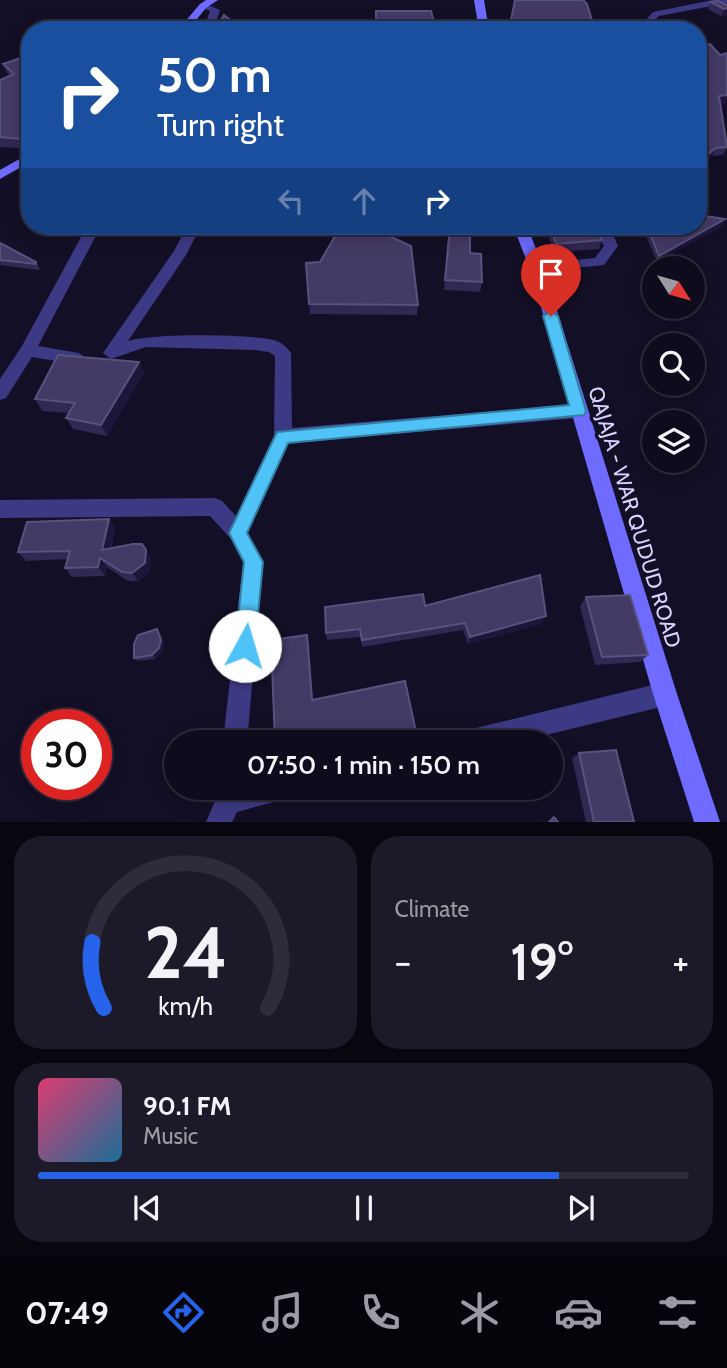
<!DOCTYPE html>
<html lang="en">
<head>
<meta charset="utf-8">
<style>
  :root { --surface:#0e0b1c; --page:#1c1929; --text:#f1f3f6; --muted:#9b9ba3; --line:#2e2b3b; --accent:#2563eb }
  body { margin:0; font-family:Cabin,sans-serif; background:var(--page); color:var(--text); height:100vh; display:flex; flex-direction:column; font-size:26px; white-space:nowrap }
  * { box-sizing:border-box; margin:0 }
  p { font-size:23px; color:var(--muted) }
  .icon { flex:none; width:38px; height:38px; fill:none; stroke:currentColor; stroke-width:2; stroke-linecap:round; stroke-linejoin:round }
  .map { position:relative; height:822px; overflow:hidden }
  .sheet { display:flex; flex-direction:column; gap:14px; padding:14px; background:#08060f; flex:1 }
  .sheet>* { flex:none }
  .hud { position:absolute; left:21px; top:21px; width:686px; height:214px; border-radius:28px; box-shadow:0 4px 18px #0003,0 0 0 2px var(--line); background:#1a4fa0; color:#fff; overflow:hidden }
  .needle { width:46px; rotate:127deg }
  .controls { position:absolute; left:642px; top:256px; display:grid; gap:14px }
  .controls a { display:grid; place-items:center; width:63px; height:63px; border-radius:50%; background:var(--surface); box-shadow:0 4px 18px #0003,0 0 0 2px var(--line); font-size:35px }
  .speed { position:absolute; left:21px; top:709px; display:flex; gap:14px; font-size:35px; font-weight:700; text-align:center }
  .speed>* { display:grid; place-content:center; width:91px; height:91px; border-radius:50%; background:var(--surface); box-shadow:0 4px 18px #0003,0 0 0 2px var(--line); line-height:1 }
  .speed .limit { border:10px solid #d22; background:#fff; color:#111 }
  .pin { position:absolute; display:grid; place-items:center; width:60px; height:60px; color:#fff; margin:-72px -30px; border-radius:50% 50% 50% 0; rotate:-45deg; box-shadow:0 0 7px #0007 }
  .pin .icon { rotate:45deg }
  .me { position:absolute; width:77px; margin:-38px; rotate:6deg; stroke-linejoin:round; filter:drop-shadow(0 0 5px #0008) }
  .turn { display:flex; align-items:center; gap:24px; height:147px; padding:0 21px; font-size:32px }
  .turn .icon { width:91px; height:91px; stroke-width:2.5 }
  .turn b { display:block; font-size:49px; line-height:60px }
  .lanes { display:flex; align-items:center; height:66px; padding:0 21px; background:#0003; justify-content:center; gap:35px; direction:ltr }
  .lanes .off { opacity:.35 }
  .big { font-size:52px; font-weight:600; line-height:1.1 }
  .sheet .tile { flex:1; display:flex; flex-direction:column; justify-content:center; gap:10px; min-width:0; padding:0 24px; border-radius:28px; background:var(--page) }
  .sheet .dial { align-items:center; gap:0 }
  .dial svg { height:182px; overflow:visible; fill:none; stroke:var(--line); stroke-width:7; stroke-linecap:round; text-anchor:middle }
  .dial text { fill:var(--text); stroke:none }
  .song { display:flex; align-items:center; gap:21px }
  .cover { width:84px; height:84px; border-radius:10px; background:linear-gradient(135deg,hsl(340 70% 55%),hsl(200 70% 35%)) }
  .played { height:7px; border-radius:4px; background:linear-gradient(90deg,var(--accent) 80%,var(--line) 80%) }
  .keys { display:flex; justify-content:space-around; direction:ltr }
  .heat { display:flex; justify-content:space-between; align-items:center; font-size:38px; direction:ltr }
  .sheet .tiles { flex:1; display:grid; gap:14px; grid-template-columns:1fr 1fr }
  .tile:last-child { grid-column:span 2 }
  .trip { position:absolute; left:164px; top:730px; width:399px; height:70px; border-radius:35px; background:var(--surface); box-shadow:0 4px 18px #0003,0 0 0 2px var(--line); font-weight:600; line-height:70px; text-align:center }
  .menu { display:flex; height:112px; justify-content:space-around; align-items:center; background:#06040b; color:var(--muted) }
  .menu .icon { width:49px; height:49px }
  .menu .selected { color:var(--accent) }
  .menu b { font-size:32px; color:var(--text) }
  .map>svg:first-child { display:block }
</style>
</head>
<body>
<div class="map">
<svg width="727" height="822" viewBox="0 0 727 822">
  <rect width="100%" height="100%" fill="#130f26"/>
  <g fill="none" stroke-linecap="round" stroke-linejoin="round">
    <path fill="#3d3a85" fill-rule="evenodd" d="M713,0H727V3L659,16L653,22L663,30H651L643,23L653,12Z
      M203,3L220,10L213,30H203L210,11L198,6Z
      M87,226H101L38,346L79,353L87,359L79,365L32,357L6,398L0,400V379L22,346Z
      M187,226H201L186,255L128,341C154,333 247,334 274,340C281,342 287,347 291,353L292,428L578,404L584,406L587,411L584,416L578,418L289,443L248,533L263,562L247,742H223L243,563L231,539L210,516L0,518V500L215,498L222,501L236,516L274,436L275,356L269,352L255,350L146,347L111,359L103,353L174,251Z
      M595,226H609L618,246L604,265L532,272L530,269L532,266L537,264L595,258L604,246L594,229Z
      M665,682L673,686L677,694L673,702L665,706L517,742H456L459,733L468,730Z
      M217,788H296L292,797L237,812L232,822H206L216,799Z"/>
    <path fill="#6f6bff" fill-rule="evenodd" d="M206,0H218L206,8L188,30H178L200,4Z
      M474,0H484L489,30H479Z
      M30,153V162L0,179V170Z
      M513,226H527L544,269L677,694L720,822H694L653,694L530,269Z"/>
  </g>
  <path fill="#312854" d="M711,2L727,5V15L721,16L708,9Z
    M727,53V103L720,104L727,147L723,155L712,156L720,55Z
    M30,55V149L0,147V80L10,76L7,73L3,64Z
    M725,219L722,226L657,262L642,226H698Z
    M58,226H71L68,230Z
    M449,226L470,253L482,282L480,292L444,290Z
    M545,226H597L602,240L599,249L554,252Z
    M0,243L36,262L40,269L39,270L0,265Z
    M306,263L418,305L417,315L310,314Z
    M139,362L144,373L107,436L73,429L66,418L69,413L42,411L35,399Z
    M109,519L115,528L111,549L146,550L151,559L150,572L138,581H128L107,567L105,576L72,577L65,568L68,559L26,561L18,552Z
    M586,597L648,655L640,662L595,665L580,606Z
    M425,606L541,624L468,644L463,630L362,647L360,637L327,640L326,633Z
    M157,629L160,633L164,644L162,652L155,659L137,661L134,658Z
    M309,643L313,700L416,732L414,737L391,742H275Z
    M579,753L634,822H586L572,758Z
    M437,788H468V793L466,795L438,797Z"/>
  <path fill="#1d163a" d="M727,8V15L721,16L724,9Z
    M727,95V103L716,105L719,96Z
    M716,148L712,156L698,167V162Z
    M725,219L722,226L657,262L659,256Z
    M139,362L144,373L107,436L101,425Z
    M109,519L115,528L108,559L102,550Z
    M146,550L151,559L150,572L138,581L132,573Z
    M100,558L107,567L105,576L98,567Z
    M546,616L541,624L468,644L470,637Z
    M157,629L160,633L164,644L162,652L155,659L152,655Z
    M307,635L309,643L313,706L312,700Z"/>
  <path fill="#433a66" stroke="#5a527e" stroke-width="2" d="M515,0H583L587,4L595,30H509Z
    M718,1L727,5V8L724,9L711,2Z
    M376,11H431L435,26H453V30H376Z
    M224,15L243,30H215Z
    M710,44L720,55L727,53V95L719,96L727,147L716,148L698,162V45Z
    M30,55V140L0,137V80L14,74L3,64Z
    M698,215L725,219L659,256L647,226H698Z
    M341,226H367L411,246L418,305L309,304L306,263L320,262Z
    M450,226H470V253L481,254L482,282L445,280Z
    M550,226H597L602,240L556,244Z
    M0,243L36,262V264L0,260Z
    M58,355L139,362L101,425L66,418L75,403L35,399Z
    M109,519L102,550L133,544H142L146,550L145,563L132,573L122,572L100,558L98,567L65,568L70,551L18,552L27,522Z
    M540,575L546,616L470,637L465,623L362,640L360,629L326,633L325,607L423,594L425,606Z
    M630,595L648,655L602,657L586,597Z
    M157,629L161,640L159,648L152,655L134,658V644L138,635Z
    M307,635L312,700L405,681L416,732L368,742H275L271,640Z
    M616,750L634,822H594L579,753Z
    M439,788H468V793L440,795Z
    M554,817L558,822H549Z"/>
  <path fill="#4fc3f7" stroke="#337fa1" stroke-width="2" d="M551,311L558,316L586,411L584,415L288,443L247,533L263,562L255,646L252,653L245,656L238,653L235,646L244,562L229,533L277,432L569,405L543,316Z"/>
  <g text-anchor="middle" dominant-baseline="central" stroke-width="7" stroke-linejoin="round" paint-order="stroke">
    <g font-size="21" fill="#d9d4ff" stroke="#130f26">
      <text transform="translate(635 517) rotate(73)">QAJAJA - WAR QUDUD ROAD</text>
    </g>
  </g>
</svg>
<div class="controls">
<a><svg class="needle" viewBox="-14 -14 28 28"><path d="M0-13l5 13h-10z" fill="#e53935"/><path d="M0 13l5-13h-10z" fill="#9b9ba3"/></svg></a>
<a><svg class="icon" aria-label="search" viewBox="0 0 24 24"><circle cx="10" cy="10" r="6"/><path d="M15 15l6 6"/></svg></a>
<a><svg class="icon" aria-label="layers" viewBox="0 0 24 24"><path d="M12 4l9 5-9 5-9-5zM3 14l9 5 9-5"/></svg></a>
</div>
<div class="speed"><div class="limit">30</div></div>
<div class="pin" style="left:551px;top:316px;background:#d93025"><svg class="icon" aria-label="arrive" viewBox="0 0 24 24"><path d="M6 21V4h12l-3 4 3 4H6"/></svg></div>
<svg class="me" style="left:245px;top:646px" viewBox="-20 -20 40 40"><circle r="19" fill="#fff"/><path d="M0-13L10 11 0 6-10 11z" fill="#4fc3f7"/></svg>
<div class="trip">07:50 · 1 min · 150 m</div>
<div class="hud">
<div class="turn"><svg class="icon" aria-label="right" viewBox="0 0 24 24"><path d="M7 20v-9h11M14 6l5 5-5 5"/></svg><div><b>50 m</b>Turn right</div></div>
<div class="lanes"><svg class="icon off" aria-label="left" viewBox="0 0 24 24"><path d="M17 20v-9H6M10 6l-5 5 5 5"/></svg><svg class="icon off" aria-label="ahead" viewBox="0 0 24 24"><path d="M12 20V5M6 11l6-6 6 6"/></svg><svg class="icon" aria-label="right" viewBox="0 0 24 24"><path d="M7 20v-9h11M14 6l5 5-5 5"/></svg></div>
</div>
</div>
<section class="sheet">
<div class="tiles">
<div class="tile dial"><svg viewBox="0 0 100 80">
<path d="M14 69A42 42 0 1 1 86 69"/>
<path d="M14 69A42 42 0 0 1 9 40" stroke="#2563eb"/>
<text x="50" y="56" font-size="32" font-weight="700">24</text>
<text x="50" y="72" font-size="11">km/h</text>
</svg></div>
<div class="tile"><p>Climate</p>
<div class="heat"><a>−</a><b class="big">19°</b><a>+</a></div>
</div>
<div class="tile">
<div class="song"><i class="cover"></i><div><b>90.1 FM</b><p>Music</p></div></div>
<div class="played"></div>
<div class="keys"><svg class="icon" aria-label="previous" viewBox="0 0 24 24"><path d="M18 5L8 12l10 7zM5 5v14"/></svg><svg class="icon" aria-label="pause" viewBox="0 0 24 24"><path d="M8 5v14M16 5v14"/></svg><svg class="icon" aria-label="next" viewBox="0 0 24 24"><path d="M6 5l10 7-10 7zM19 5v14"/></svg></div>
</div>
</div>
</section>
<nav class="menu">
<b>07:49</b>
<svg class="icon selected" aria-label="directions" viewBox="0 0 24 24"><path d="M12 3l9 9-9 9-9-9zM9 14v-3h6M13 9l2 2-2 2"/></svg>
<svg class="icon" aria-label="music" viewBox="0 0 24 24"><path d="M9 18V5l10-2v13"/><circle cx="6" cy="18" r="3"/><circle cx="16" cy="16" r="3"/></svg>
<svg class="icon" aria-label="phone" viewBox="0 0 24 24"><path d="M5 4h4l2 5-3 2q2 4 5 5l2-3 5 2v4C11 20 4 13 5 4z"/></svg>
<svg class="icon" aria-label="climate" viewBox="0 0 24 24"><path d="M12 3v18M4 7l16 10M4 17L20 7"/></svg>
<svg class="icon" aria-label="car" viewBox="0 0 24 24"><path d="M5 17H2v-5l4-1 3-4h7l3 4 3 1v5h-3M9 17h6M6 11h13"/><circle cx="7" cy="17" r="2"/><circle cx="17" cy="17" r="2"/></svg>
<svg class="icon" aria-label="filters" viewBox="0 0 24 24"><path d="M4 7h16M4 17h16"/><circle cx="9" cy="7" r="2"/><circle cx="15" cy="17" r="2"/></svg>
</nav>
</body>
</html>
